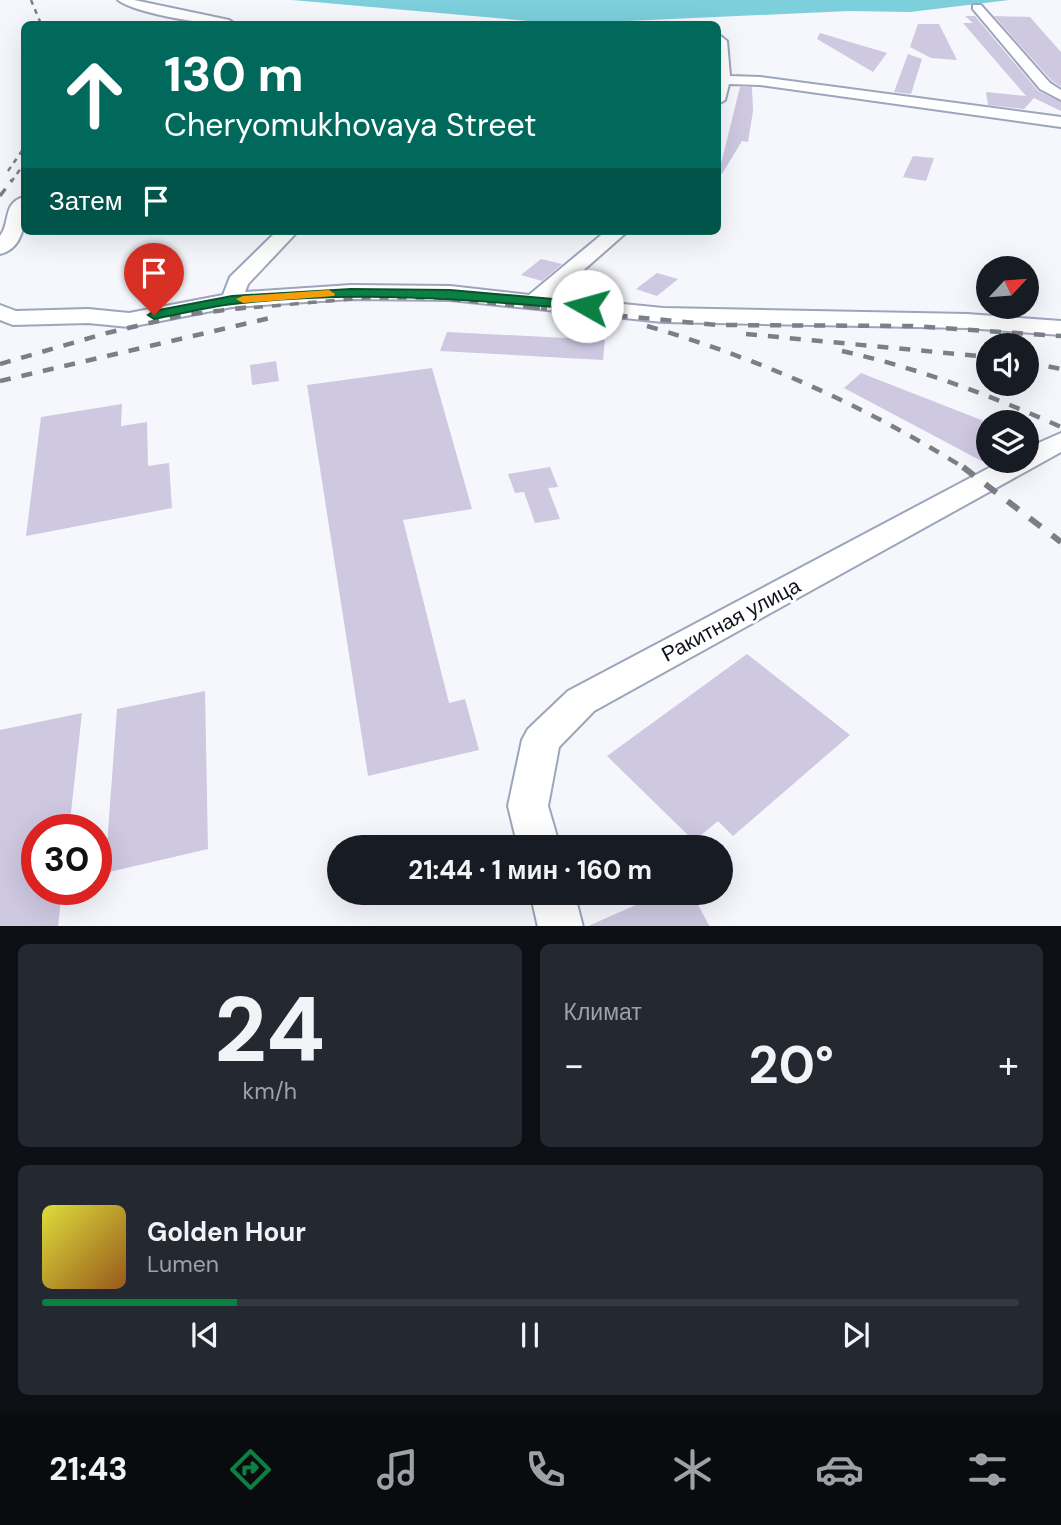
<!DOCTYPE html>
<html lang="ru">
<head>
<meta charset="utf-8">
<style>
  :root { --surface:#171b24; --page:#242831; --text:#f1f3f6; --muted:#9ea1a6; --line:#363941; --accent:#0b8043 }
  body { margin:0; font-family:"DM Sans",sans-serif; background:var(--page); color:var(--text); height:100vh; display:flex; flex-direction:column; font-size:26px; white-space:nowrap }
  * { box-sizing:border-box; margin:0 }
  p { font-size:23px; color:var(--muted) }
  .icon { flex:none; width:38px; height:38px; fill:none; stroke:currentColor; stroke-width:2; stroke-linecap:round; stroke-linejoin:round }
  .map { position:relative; height:926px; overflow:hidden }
  .side { display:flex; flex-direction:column; gap:18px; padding:18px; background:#0d0f14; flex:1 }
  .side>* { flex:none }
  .hud { position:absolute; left:21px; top:21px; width:700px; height:214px; border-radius:10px; box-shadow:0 7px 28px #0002; background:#00695c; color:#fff; overflow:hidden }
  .needle { width:46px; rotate:64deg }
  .buttons { position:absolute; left:976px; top:256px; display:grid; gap:14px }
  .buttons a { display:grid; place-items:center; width:63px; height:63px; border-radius:50%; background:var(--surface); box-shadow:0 7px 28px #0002; font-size:35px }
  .speed { position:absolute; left:21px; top:814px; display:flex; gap:14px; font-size:35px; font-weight:700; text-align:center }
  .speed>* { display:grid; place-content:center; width:91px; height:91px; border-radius:50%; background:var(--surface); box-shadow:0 7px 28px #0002; line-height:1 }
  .speed .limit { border:10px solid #d22; background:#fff; color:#111 }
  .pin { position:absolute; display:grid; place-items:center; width:60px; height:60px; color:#fff; margin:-72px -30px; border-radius:50% 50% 50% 0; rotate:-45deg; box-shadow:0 0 7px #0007 }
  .pin .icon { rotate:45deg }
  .me { position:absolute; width:77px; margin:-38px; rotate:277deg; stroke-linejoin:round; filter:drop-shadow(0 0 5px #0008) }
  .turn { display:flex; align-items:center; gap:24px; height:147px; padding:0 28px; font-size:32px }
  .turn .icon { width:91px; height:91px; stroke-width:2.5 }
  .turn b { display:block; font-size:49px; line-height:60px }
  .then { display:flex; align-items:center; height:66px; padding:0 28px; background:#0003; gap:14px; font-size:26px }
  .big { font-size:52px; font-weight:700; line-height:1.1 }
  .side .widget { flex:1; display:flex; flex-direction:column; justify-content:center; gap:10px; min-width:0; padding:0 24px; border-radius:10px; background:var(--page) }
  .side .dial { align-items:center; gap:0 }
  .dial b { font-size:91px; line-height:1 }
  .song { display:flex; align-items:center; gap:21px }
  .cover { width:84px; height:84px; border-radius:10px; background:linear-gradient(135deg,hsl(60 70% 55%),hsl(30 70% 35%)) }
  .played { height:7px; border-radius:4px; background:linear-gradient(90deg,var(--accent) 20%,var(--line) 20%) }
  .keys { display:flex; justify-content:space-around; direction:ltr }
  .heat { display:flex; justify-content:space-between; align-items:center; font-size:38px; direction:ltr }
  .side .tiles { flex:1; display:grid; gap:18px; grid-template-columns:1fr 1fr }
  .widget:last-child { grid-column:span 2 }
  .trip { position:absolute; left:327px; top:835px; width:406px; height:70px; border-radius:35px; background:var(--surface); box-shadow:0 7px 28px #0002; font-weight:700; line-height:70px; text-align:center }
  .tab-bar { display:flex; height:112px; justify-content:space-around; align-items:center; background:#090b0e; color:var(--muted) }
  .tab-bar .icon { width:49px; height:49px }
  .tab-bar .selected { color:var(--accent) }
  .tab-bar b { font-size:32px; color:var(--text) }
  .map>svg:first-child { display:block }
</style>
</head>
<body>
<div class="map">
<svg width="1061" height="927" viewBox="0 0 1061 927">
  <rect width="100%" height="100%" fill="#f5f7fc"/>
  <path fill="#7ccfdb" d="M292,0H1009L910,12L849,11L563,24Z"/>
  <path fill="#cec8e1" d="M965,16H975L1038,91L1061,102V111L1034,98L1024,109L988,105L986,92L1026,96L963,23H973Z
    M994,16L1030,17L1061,52V87L1052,81Z
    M918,24H939L957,60L931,58L910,47Z
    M820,33L887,53L873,72L817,39Z
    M908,54L922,59L911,94L894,92Z
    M740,87H752L753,111L748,142L742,141L722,174L719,172Z
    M913,156L934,158L926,181L903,177Z
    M541,259L562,264L542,281L521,275Z
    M657,273L678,279L657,296L636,289Z
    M447,332L605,340L603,360L440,351Z
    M276,361L279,381L252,385L250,365Z
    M432,368L472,509L403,520L449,703L465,699L479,750L368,776L307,385Z
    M861,373L989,423V465L844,388Z
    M122,404L121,426L147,422L148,466L169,463L172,508L26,536L41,417Z
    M550,467L558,487L548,488L560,519L535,523L524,492L515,493L508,474Z
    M747,654L850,735L733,836L718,821L694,841L607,756Z
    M205,691L208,849L105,873L117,709Z
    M82,713L69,830H37V889H62L58,927H0V730Z
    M665,892H691L710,927H586Z"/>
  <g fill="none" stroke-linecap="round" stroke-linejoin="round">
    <g stroke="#9ca5bc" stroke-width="4">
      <path id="street" d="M118,0H134L229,20L235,24C212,26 136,14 118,0Z
        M973,5H981L1050,83L1061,90V100L1040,89L973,9Z
        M718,34L727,41L730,76L760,77L1061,117V127L760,85L729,84L725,100L718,104Z
        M24,197C26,218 25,248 0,254V236C11,222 2,203 24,197Z
        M277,231H298L248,284L245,292L351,285L450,286L529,295L606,231H628L553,297L663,308L967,314L1061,321V335L967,328L663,322L450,300L351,299L232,307L129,327L88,323L13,325L0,320V305L16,311L88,309L129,313L223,295L230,277Z
        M1061,433V452L594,711L559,747L548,806L560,847H518L508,806L522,740L528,729L568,691L1004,460H1027V448Z
        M530,892H574L583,927H538Z"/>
    </g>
    <use href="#street" fill="#fff" fill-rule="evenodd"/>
    <path stroke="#7d7f86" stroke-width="2.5" stroke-dasharray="5 5" stroke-linecap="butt" d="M31,0L41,24
      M8,171L24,148
      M11,182L24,164"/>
    <path stroke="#7d7f86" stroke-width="3.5" stroke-dasharray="9 9" stroke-linecap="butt" d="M0,196L12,180
      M236,309L364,298H436L547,309"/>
    <path stroke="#7d7f86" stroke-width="4.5" stroke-dasharray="11 11" stroke-linecap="butt" d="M529,307L717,325L913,326L1061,336
      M647,326C763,360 863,405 966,469
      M746,334L989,357
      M842,351C918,368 990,395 1061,427
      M1027,362L1061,369
      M0,364L107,333L184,315L250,307
      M0,381L274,317"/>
    <path stroke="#7d7f86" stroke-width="6" stroke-dasharray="14 14" stroke-linecap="butt" d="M963,467L1061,542"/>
  </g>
  <path fill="#0b8043" stroke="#07532c" stroke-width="2" d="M351,289L450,290L587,302L593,306L587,310C469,299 352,290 233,304C207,307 180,314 154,319L148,315L154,311L232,296Z"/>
  <path fill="#f59e0b" d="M329,290L335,294L334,296L243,303L236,299L243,296Z"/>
  <g text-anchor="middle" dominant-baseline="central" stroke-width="6" stroke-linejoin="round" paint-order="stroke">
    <g font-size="21" fill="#10131c" stroke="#fff">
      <text transform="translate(731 620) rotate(-28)">Ракитная улица</text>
    </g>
  </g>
</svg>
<div class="buttons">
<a><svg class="needle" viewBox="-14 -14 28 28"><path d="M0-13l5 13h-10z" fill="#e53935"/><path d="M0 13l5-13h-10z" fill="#9ea1a6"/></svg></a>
<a><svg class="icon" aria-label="sound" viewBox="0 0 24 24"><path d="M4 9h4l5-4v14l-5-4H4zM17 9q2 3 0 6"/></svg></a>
<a><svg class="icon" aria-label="layers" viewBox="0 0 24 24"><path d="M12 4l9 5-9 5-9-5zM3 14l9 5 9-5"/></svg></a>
</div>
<div class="speed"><div class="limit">30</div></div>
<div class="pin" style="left:154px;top:315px;background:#d93025"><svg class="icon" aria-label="arrive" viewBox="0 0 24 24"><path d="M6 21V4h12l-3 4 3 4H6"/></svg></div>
<svg class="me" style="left:587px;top:306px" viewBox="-20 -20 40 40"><circle r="19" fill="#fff"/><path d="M0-13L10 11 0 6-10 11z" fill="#0b8043"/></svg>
<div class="trip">21:44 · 1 мин · 160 m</div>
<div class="hud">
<div class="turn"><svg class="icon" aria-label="ahead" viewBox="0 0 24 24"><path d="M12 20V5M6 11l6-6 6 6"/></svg><div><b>130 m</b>Cheryomukhovaya Street</div></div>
<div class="then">Затем<svg class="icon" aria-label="arrive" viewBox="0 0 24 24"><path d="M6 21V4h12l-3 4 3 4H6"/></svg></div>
</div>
</div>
<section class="side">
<div class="tiles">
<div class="widget dial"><b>24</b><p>km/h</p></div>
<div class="widget"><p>Климат</p>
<div class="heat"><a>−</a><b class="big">20°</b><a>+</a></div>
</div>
<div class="widget">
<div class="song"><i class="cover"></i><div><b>Golden Hour</b><p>Lumen</p></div></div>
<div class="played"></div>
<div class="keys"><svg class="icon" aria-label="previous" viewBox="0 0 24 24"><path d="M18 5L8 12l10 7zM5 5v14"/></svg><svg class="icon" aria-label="pause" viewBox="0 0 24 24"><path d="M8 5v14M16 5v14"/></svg><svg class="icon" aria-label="next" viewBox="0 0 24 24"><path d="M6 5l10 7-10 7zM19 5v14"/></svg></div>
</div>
</div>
</section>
<nav class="tab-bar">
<b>21:43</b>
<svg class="icon selected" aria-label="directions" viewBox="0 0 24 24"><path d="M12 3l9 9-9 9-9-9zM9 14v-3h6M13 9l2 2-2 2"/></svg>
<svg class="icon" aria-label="music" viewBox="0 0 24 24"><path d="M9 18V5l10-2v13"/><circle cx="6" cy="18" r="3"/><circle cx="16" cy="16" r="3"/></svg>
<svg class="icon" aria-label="phone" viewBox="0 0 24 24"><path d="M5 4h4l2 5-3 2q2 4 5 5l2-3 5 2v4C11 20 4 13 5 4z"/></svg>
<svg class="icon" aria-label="climate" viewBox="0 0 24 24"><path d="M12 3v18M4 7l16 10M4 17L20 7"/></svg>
<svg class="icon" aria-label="car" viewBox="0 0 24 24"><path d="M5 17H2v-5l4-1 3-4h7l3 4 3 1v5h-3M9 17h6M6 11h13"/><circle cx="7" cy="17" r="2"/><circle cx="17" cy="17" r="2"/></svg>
<svg class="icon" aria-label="filters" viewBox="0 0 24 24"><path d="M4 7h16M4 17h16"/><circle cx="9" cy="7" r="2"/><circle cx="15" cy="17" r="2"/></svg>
</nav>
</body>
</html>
